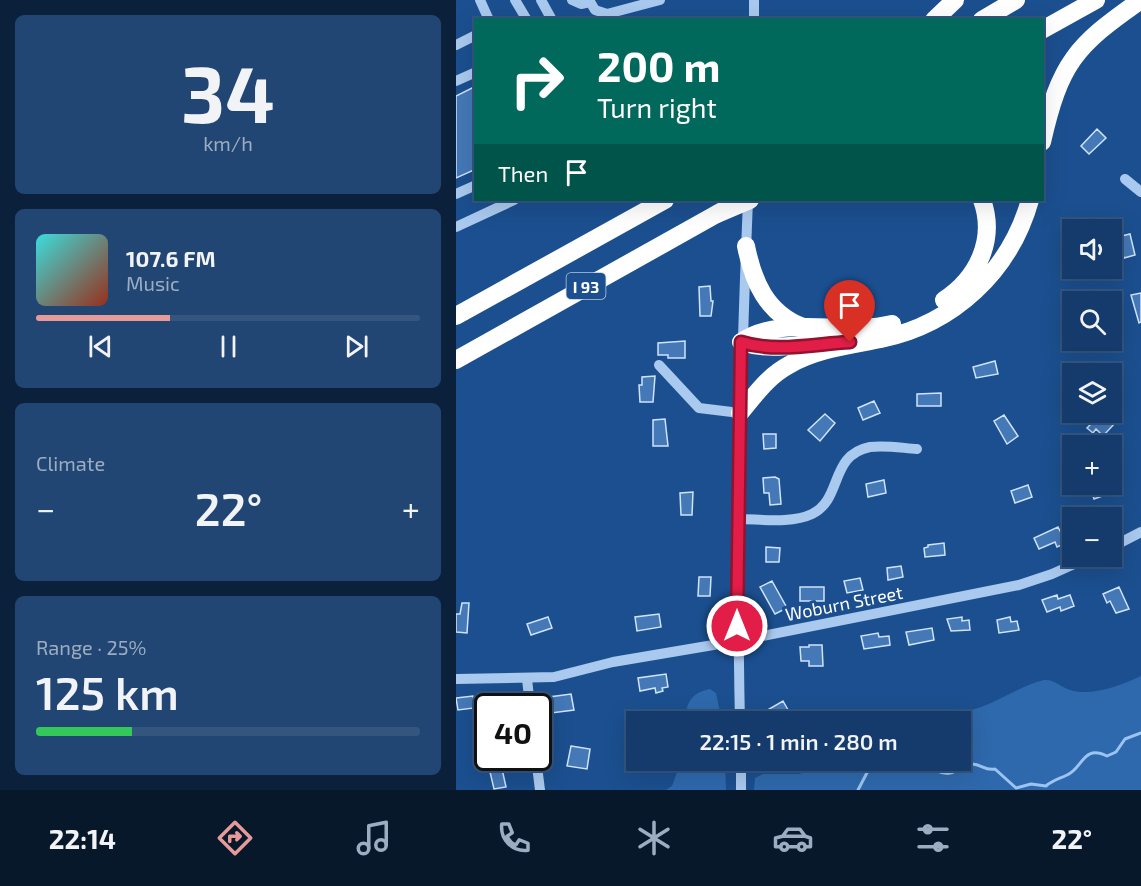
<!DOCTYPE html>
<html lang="en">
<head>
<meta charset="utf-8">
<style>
  :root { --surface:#143b6b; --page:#214673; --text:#f1f3f6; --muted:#9dadc1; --line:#33557e; --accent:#e69b98 }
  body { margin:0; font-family:"Exo 2",sans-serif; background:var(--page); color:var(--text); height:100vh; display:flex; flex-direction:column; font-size:22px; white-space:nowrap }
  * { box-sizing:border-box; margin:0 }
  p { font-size:20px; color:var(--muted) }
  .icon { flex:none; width:33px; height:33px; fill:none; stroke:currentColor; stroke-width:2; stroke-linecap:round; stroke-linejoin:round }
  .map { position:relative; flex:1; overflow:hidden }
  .sheet { display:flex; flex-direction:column; gap:15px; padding:15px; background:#0b203b; width:456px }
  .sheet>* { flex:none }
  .banner { position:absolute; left:18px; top:18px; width:570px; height:183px; border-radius:0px; box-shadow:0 6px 24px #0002,0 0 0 2px var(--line); background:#00695c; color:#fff; overflow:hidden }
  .controls { position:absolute; left:606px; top:219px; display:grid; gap:12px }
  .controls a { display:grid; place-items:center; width:60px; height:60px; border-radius:0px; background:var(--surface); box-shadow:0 6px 24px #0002,0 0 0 2px var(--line); font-size:30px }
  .speed { position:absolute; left:18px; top:693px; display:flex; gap:12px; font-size:30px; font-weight:700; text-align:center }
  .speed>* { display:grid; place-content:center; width:78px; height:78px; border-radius:50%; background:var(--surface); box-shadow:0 6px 24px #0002,0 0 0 2px var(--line); line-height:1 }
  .speed .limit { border:3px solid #111; border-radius:9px; background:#fff; color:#111 }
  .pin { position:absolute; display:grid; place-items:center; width:51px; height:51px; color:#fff; margin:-62px -26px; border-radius:50% 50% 50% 0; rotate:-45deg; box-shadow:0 0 6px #0007 }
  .pin .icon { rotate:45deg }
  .me { position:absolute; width:66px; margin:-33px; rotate:0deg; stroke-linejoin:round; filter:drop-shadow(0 0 4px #0008) }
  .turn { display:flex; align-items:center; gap:21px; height:126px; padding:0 24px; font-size:27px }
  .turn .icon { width:78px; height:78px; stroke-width:2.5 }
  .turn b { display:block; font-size:42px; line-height:51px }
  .then { display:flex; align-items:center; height:57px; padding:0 24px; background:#0003; gap:12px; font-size:22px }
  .big { font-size:45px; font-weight:600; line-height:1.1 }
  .sheet .tile { flex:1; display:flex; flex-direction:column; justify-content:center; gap:9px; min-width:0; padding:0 21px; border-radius:9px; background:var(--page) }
  .sheet .dial { align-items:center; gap:0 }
  .dial b { font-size:78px; line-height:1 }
  .song { display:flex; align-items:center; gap:18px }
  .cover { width:72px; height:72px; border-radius:9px; background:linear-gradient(135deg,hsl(180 70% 55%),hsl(10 70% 35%)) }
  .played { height:6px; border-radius:3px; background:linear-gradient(90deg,var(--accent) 35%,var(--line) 35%) }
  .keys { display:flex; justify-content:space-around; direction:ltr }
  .heat { display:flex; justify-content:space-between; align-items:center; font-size:33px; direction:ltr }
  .charge { height:9px; border-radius:4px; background:linear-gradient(90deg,#34c759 25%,var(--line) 0) }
  .trip { position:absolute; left:170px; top:711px; width:345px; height:60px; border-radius:0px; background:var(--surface); box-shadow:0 6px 24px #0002,0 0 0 2px var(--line); font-weight:600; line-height:60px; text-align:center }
  .tabs { display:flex; height:96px; justify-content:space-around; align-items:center; background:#08182b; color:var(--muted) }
  .tabs .icon { width:42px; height:42px }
  .tabs .current { color:var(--accent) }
  .tabs b { font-size:27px; color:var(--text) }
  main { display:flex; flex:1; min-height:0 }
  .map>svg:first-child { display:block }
</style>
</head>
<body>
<main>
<section class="sheet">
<div class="tile dial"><b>34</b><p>km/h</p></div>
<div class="tile">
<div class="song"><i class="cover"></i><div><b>107.6 FM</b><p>Music</p></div></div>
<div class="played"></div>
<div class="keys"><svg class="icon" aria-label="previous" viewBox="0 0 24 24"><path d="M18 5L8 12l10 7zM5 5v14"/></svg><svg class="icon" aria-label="pause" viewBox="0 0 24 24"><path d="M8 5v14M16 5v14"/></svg><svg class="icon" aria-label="next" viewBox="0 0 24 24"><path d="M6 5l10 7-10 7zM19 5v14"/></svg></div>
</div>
<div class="tile"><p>Climate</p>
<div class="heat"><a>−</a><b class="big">22°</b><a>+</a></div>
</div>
<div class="tile"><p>Range · 25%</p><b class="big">125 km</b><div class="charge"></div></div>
</section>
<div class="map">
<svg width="685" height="790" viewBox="0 0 685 790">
  <rect width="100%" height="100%" fill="#1b4f8f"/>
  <path fill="#2e69ad" d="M685,676V790H298L299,778L307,774H343L368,767L403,765L410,761L504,760V722L482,721C495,714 511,712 525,707C547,699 566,685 588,680C598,679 605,687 614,690C635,697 666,685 685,676Z
    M254,689L260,693L266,721H228C231,702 235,693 254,689Z
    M225,761H269L270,790H210L216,786Z"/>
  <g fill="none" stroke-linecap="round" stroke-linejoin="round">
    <path stroke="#9cc4f0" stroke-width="3" d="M464,760C472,766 489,779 499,771C505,767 507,764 516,764C526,764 528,771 539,769L560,788L575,784L590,786C597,780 603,779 611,775C627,768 627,744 651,756L660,752L669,739L685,733
      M402,790L414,767L422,760"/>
  </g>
  <path fill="#4478b7" stroke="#cfe3fa" stroke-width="1.5" d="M20,86V169L0,178V96Z
    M641,129L650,138L633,154L625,146Z
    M674,234L679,255L668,258L664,244L659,245L657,238Z
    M254,286L255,301H257L255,316H244L243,287Z
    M685,293V322L683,323L675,295Z
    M229,341V358H212V355H202V343Z
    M539,361L542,374L520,378L517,367Z
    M199,376L197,402H184L183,385H186V377Z
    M485,393V406H461V394Z
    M418,401L424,413L407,420L402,408Z
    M647,412H662L655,420L659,423L647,436L640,429L637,433L631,428Z
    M369,414L379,423L364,441L352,430Z
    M548,415L562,436L551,444L538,421Z
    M209,419L212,446H197V420Z
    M307,434H320V448L308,449Z
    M319,477L323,479L325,504L314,505L313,493H308L307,478Z
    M428,480L430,493L412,497L410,484Z
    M640,484H652L655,493L638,499L634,486Z
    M572,485L576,497L559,503L555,491Z
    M237,492L236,515H225L224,493Z
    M602,527L610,543L601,547L599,542L583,549L578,538Z
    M488,543L489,555L469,557L468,548L472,547V545Z
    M310,547L324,548L323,562H310Z
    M445,566L447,577L432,580L431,568Z
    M243,577H255L254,596H242Z
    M404,578L407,590L391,593L388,581Z
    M316,581L331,608L319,614L304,587Z
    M344,587H368V601H344Z
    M663,587L673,609L660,613L654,601L651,603L647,594Z
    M601,595L602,599L614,595L618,606L605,611L604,607L591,612L586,600Z
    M6,603H13L11,633L0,632V614H4Z
    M203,614L205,627L181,631L179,617Z
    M92,617L96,628L75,635L71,624Z
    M506,617V621L513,620L514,630L495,631L491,619Z
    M554,617L555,622L561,621L563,630L543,633L541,620Z
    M476,628L478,640L453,645L450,632Z
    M422,633L423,637L433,636L434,645L408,649L405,636Z
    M353,645H366L367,666H353V661H345L344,647H353Z
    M210,674L212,687L206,688L207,691L200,693L199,688L184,691L182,678Z
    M115,694L118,710L95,713L93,697Z
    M17,696L18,701L28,700L29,712L18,713L17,708L2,710L0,698Z
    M327,701L339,722H328L326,718L313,722L308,712Z
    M115,746L134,749L131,769L111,766Z
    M46,769L50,787L38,789L34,772Z"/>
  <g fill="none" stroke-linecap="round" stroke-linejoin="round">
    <path stroke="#a9c9ee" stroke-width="10" d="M24,0L33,20
      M59,0L71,20
      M85,0L96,20
      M116,0L125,4L134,2
      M133,0L139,10L151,14L204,0
      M298,20V0
      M0,45L20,35
      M0,81L20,72
      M669,179L685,192
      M0,194L20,185
      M0,227L58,200
      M203,365L243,408L284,413
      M282,519C304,519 335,524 356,514C387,499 373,455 414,447C429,445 446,448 461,449
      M656,547L685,532
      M0,679L98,677L157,662L281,641L563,585L596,574L636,556
      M71,679L74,706
      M284,722C280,547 285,374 292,200
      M80,758L84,790
      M285,760V790"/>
    <path stroke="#fff" stroke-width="18" d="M478,20L499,0
      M526,20L560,0
      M586,30L640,0
      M586,142C604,63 619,46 685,0
      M290,246C297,281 310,313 347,327
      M488,300C522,278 540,239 526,200
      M0,316L209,200
      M285,342C325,314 388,336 436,324
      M285,342C313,351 338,345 367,343
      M0,360L275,206
      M284,413C299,395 312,376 333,365C360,349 395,345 425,339C498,324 554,271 574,200"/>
    <path stroke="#fff" stroke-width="18" d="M261,214L294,200"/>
  </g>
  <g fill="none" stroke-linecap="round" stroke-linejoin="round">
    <g stroke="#92132f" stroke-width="15">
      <path id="route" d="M281,626L285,342C320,353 358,344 394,342"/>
    </g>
    <use href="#route" stroke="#e11d48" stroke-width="10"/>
  </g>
  <g text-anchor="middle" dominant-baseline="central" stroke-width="6" stroke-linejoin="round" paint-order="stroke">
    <rect fill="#1b4f8f" stroke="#bbcadd" stroke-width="1.5" x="110.5" y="273" width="39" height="26" rx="4.5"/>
    <g font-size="16" font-weight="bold" fill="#fff">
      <text x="130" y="286">I 93</text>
    </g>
    <g font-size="18" fill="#fff" stroke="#1b4f8f">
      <text transform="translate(388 603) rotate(-11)">Woburn Street</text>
    </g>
  </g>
</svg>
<div class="controls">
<a><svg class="icon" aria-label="sound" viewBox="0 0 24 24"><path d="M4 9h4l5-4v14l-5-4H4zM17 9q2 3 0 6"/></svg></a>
<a><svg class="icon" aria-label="search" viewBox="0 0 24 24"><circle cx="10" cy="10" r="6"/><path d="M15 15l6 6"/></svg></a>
<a><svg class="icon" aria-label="layers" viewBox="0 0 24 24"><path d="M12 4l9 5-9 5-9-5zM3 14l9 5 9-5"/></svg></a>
<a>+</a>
<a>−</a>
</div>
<div class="speed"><div class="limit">40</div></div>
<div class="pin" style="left:394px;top:342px;background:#d93025"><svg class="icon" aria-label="arrive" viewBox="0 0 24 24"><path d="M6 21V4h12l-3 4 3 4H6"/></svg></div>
<svg class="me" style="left:281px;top:626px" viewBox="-20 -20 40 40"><circle r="17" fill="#e11d48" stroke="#fff" stroke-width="3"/><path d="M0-11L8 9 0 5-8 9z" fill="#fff"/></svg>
<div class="trip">22:15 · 1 min · 280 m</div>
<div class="banner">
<div class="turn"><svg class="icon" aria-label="right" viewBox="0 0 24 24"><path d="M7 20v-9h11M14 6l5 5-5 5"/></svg><div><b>200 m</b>Turn right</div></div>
<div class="then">Then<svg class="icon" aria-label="arrive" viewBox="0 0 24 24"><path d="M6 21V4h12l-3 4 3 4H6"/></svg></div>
</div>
</div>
</main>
<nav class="tabs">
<b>22:14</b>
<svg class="icon current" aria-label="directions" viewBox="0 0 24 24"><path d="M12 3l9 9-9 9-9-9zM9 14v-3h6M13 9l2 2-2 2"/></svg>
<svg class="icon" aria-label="music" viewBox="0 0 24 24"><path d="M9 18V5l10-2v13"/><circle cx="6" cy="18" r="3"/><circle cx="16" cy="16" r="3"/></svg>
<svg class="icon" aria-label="phone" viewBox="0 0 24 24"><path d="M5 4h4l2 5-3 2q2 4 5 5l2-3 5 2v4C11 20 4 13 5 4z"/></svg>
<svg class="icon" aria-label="climate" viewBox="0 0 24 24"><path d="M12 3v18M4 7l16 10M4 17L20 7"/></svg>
<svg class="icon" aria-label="car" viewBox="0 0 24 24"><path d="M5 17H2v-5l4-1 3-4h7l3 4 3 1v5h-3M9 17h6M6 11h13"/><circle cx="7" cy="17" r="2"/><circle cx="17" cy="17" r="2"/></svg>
<svg class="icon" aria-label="filters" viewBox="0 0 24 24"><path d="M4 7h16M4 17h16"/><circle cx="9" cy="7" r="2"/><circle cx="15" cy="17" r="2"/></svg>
<b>22°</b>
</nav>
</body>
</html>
